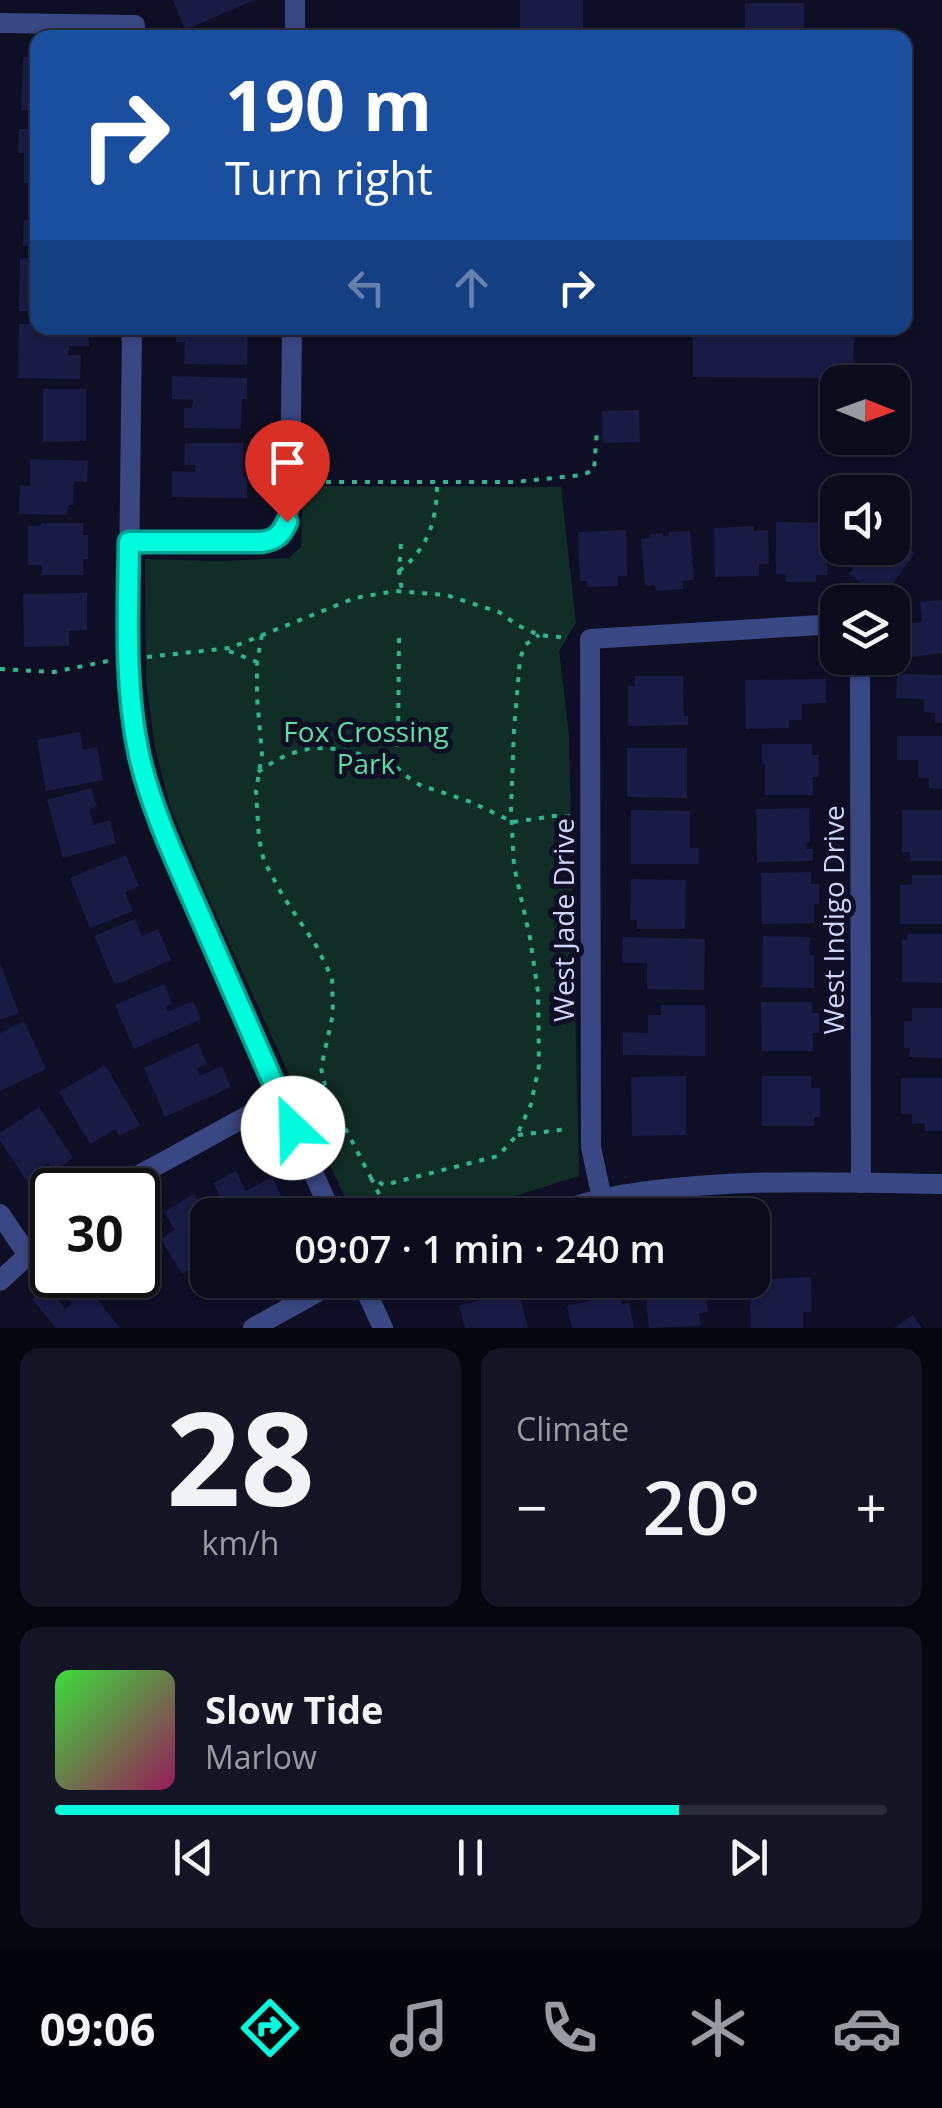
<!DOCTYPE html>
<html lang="en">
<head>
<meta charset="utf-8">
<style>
  :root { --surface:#0a0b1b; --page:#131424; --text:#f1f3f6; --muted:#999ba3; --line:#2a2b3a; --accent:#01fbdd }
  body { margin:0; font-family:"Open Sans",sans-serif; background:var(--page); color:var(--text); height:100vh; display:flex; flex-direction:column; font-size:38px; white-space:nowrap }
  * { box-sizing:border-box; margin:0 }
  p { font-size:32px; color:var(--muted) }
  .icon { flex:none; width:55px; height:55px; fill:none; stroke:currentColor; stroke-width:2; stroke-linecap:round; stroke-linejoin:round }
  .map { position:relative; height:1328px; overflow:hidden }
  .drawer { display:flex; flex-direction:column; gap:20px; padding:20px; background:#06060f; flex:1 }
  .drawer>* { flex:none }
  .banner { position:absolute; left:30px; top:30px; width:882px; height:305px; border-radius:20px; box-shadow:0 2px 8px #0004,0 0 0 2px var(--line); background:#1a4fa0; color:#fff; overflow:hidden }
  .needle { width:65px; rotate:91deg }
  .buttons { position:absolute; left:820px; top:365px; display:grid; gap:20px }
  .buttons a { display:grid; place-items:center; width:90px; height:90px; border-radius:20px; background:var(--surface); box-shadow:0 2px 8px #0004,0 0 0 2px var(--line); font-size:50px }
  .speed { position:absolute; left:30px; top:1168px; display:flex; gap:20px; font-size:50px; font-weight:700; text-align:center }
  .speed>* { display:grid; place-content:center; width:130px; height:130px; border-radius:50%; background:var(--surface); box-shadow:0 2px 8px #0004,0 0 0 2px var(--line); line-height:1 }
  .speed .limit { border:5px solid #111; border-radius:15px; background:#fff; color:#111 }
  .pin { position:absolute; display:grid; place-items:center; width:85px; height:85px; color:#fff; margin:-102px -42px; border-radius:50% 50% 50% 0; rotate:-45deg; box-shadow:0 0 10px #0007 }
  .pin .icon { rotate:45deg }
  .me { position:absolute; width:110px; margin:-55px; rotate:336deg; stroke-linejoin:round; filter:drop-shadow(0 0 8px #0008) }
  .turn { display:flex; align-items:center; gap:35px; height:210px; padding:0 30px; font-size:45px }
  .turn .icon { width:130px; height:130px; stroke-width:2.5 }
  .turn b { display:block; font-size:70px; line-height:85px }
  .lanes { display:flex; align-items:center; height:95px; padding:0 30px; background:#0003; justify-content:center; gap:50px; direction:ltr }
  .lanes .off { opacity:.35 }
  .big { font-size:75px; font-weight:600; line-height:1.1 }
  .drawer .tile { flex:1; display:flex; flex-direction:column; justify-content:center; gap:15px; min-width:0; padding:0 35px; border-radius:20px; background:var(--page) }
  .drawer .dial { align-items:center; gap:0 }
  .dial b { font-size:130px; line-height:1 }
  .song { display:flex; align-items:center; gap:30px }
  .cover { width:120px; height:120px; border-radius:15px; background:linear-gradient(135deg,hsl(120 70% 55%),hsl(330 70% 35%)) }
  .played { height:10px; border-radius:5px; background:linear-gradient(90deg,var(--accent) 75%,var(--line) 75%) }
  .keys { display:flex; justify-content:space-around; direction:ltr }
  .heat { display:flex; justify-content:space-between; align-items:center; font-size:55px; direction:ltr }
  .drawer .tiles { flex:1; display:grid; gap:20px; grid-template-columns:1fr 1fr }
  .tile:last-child { grid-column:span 2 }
  .trip { position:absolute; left:190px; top:1198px; width:580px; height:100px; border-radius:20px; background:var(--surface); box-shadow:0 2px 8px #0004,0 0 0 2px var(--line); font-weight:600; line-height:100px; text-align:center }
  .tab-bar { display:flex; height:160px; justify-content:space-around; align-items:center; background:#04040b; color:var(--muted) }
  .tab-bar .icon { width:70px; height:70px }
  .tab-bar .selected { color:var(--accent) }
  .tab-bar b { font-size:45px; color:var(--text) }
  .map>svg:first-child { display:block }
</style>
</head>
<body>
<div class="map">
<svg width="942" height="1328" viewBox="0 0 942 1328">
  <rect width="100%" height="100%" fill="#0e0f24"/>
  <path fill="#112e26" d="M303,486L561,487L576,623L559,651L569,735L579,1176L454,1215H353L205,890L170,806L155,748L146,680L145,559L219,561L289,558L301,547Z"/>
  <path fill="#1a1b44" d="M173,0H254L185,30Z
    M520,0H583V31H520Z
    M745,3H804V38H745Z
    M891,30V38H858V32Z
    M23,57H38V111L21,110Z
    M19,129H38V183H24V153H18Z
    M24,220H38V246H23Z
    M20,258H38V311H19Z
    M19,324H38V328H89V346H69L68,355H81L80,379L18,378Z
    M176,328H248L247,365L184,364L185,342H176Z
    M693,328H854L853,378L693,377Z
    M172,376L247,378V399H242L241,429L184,428V408H192L193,400L172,399Z
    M43,389H86V441L43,442Z
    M639,410L640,442L603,443L602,411Z
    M185,443H243V477H247V498L172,497V471L195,472V465H184Z
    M30,459L88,461L87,482L74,481L73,505H68L67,515L19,514L20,485L30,486Z
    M776,522L827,523V575H816V582H786V574H776Z
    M41,523H83V535H88V559H83V575H42V565H28V526H41Z
    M754,526V531L768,530L769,564H759V576L715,577L714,528Z
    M626,530L627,576H618V586L587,587V581H580L578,532Z
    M690,531L694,580L683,581V589L656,591L655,585L645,586L641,539L651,538V534L663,533V536H669V532Z
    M892,536L915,553L882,598L849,574L853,569L846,563L858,548H892Z
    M87,593V630L69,631V646L24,647L23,594Z
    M942,600V653L912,657L908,624L922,622L920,602Z
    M897,674L942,675V723H935V713L924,712V699L896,698Z
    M635,676H683L684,716H688V725L628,726V686H635Z
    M826,679V703L802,704V720H789V728L746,729L745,680Z
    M80,732L83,750L97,747L103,780L46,791L37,740Z
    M897,736H942V789L929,788V778H918V760H897Z
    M762,744H812V755H819L818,777H813V795H765V764H762Z
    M627,748H687V798L627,797Z
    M91,788L97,807L89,809L94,825L110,820L116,843L63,858L47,800Z
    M809,808L810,843H806V849H813V861L757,862L756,809Z
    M631,810L690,811V848H699L698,864H631Z
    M902,810H942V861H910V852H902Z
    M126,855L139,886L125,892L133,911L90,928L70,878Z
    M811,872V884H819V904H814V923L762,924L761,873Z
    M912,875H942V924H900V885L912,884Z
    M631,879L686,880L685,929H637V920H630Z
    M135,919L142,936L158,929L171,960L115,985L94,936Z
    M908,934H942V983L902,982V940H907Z
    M763,936L810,937L809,955H814V988L762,987Z
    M623,937L705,939L704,990L647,989V963H622Z
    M0,963L19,1013L0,1020Z
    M164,984L172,1003L165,1007L168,1012L193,1001L201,1019L134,1049L115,1005Z
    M761,1002H812V1013H819V1033H813V1051H762Z
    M661,1005H705V1056L623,1055V1032L648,1033V1015H661Z
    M912,1008H942V1058L909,1057L910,1048H904V1021H912Z
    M24,1021L46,1069L0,1091V1033Z
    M198,1043L207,1064L197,1068L200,1076L222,1066L231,1087L165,1117L144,1068Z
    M105,1065L140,1125L119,1136L115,1129L90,1144L59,1092Z
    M686,1076V1135L632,1136L631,1077Z
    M762,1076H811V1088H820V1117H814V1126H762Z
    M901,1078H942V1131H925V1123L912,1124V1114H901Z
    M39,1107L73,1158L54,1171L48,1163L42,1167L52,1182L35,1193L0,1141V1133Z
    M236,1171L246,1191L272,1177L289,1211L282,1215H230L213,1183Z
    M194,1194L208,1216V1259L182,1274L161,1239L175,1230L164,1212Z
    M138,1240L158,1271L116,1300L99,1275H138Z
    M811,1277L812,1312H803V1328H751L749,1280Z
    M678,1280H703L708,1312L699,1313L701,1326L649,1328L644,1285Z
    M84,1283L120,1328H56L32,1299L47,1287L65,1309L72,1304L66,1297Z
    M607,1287L609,1295L620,1293L622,1304L629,1303L634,1328H572L567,1306L589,1301L587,1291Z
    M518,1290L528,1328H465L459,1306Z
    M913,1315L922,1328H894Z"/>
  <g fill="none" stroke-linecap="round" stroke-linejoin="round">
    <path stroke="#2fb58f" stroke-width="4" stroke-dasharray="5 8" stroke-linecap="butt" d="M313,482H515L582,475L594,470L597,430
      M401,544L399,571L402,591
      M399,571C429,548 437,519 437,483
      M262,635L257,662V698L262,754L256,791L259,839L264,861L283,896L317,947L332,978L333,1014L321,1068L325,1085L341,1120L371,1178L384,1185L498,1156L517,1135L531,1104L539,1066L538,992L530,938L514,866L511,809L514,730L520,659L525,645L539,635
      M399,638L398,745L395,765L403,774L420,785L471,802L513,822L554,816H571
      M229,651L257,662
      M147,657L230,648L355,598L395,591L446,595L499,612L517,625L539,635L567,638
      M0,669L54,672L108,661
      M258,772C309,735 341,748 395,765
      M518,1135L568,1129
      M371,1178L380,1196L374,1215"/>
    <path stroke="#394782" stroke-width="20" d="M0,23L135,25V38
      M295,38V0
      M132,328L128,658L133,714L140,756L171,849L332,1215
      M129,543L261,542C283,539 287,526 290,506L292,328
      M860,658L861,1183
      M119,1190L141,1174L280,1098
      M602,1199L591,1147L590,639L838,624
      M0,1214L28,1255
      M361,1280L383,1328
      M0,1281L28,1255L52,1238"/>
    <path stroke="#394782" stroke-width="20" d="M546,1215C566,1209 586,1202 605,1198C710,1177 835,1182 942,1184
      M253,1328L339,1280"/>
  </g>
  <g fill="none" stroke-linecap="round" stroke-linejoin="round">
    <g stroke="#01a390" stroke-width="25">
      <path id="route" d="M287,522C281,535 276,540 261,542H129C128,613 124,685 139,755C152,812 178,865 201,918C232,988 262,1058 293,1128"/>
    </g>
    <use href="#route" stroke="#01fbdd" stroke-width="18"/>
  </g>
  <g text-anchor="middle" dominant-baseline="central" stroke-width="10" stroke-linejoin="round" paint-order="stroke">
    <g font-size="28" fill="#5ddfa2" stroke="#0e0f24">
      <text x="366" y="731">Fox Crossing<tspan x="366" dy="32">Park</tspan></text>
    </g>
    <g font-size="28" fill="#d1d6ff" stroke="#0e0f24">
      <text transform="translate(563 920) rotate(-90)">West Jade Drive</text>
      <text transform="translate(833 920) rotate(-90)">West Indigo Drive</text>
    </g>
  </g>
</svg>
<div class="buttons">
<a><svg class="needle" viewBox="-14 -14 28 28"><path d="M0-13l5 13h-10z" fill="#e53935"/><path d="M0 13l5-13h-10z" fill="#999ba3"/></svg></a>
<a><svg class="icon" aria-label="sound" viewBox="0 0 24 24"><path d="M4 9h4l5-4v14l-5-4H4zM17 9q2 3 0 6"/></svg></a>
<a><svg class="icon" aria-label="layers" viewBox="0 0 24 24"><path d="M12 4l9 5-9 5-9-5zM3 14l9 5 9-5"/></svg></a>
</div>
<div class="speed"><div class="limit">30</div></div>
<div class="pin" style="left:287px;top:522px;background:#d93025"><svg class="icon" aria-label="arrive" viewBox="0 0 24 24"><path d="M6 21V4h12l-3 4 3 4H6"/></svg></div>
<svg class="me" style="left:293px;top:1128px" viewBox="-20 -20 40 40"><circle r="19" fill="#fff"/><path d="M0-13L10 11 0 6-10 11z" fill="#01fbdd"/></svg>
<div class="trip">09:07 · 1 min · 240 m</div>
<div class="banner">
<div class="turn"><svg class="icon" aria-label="right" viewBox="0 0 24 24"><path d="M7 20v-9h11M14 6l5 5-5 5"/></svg><div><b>190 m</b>Turn right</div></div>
<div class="lanes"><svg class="icon off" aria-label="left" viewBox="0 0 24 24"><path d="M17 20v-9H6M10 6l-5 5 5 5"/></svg><svg class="icon off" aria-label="ahead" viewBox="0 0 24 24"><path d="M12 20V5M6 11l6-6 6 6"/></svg><svg class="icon" aria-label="right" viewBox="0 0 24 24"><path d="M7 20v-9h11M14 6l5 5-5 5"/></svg></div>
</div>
</div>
<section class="drawer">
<div class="tiles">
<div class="tile dial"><b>28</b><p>km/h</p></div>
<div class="tile"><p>Climate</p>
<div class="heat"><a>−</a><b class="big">20°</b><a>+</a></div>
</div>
<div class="tile">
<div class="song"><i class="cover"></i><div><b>Slow Tide</b><p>Marlow</p></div></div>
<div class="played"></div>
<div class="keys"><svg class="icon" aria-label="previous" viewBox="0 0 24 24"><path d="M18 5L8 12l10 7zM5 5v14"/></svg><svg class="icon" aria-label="pause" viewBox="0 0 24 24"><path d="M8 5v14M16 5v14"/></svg><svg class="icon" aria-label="next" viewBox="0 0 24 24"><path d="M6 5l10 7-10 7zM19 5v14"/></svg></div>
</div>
</div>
</section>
<nav class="tab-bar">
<b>09:06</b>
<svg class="icon selected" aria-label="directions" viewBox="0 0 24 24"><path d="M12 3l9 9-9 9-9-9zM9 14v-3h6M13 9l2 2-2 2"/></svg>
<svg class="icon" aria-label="music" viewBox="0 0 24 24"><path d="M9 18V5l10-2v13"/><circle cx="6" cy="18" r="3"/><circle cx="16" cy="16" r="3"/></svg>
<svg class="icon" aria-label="phone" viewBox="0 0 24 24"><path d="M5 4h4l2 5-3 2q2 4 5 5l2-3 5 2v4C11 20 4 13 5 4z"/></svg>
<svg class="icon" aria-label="climate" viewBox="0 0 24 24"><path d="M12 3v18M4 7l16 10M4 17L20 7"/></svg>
<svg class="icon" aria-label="car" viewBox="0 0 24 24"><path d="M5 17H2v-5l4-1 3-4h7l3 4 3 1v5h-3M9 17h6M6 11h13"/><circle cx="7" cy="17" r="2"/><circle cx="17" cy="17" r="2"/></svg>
</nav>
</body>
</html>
